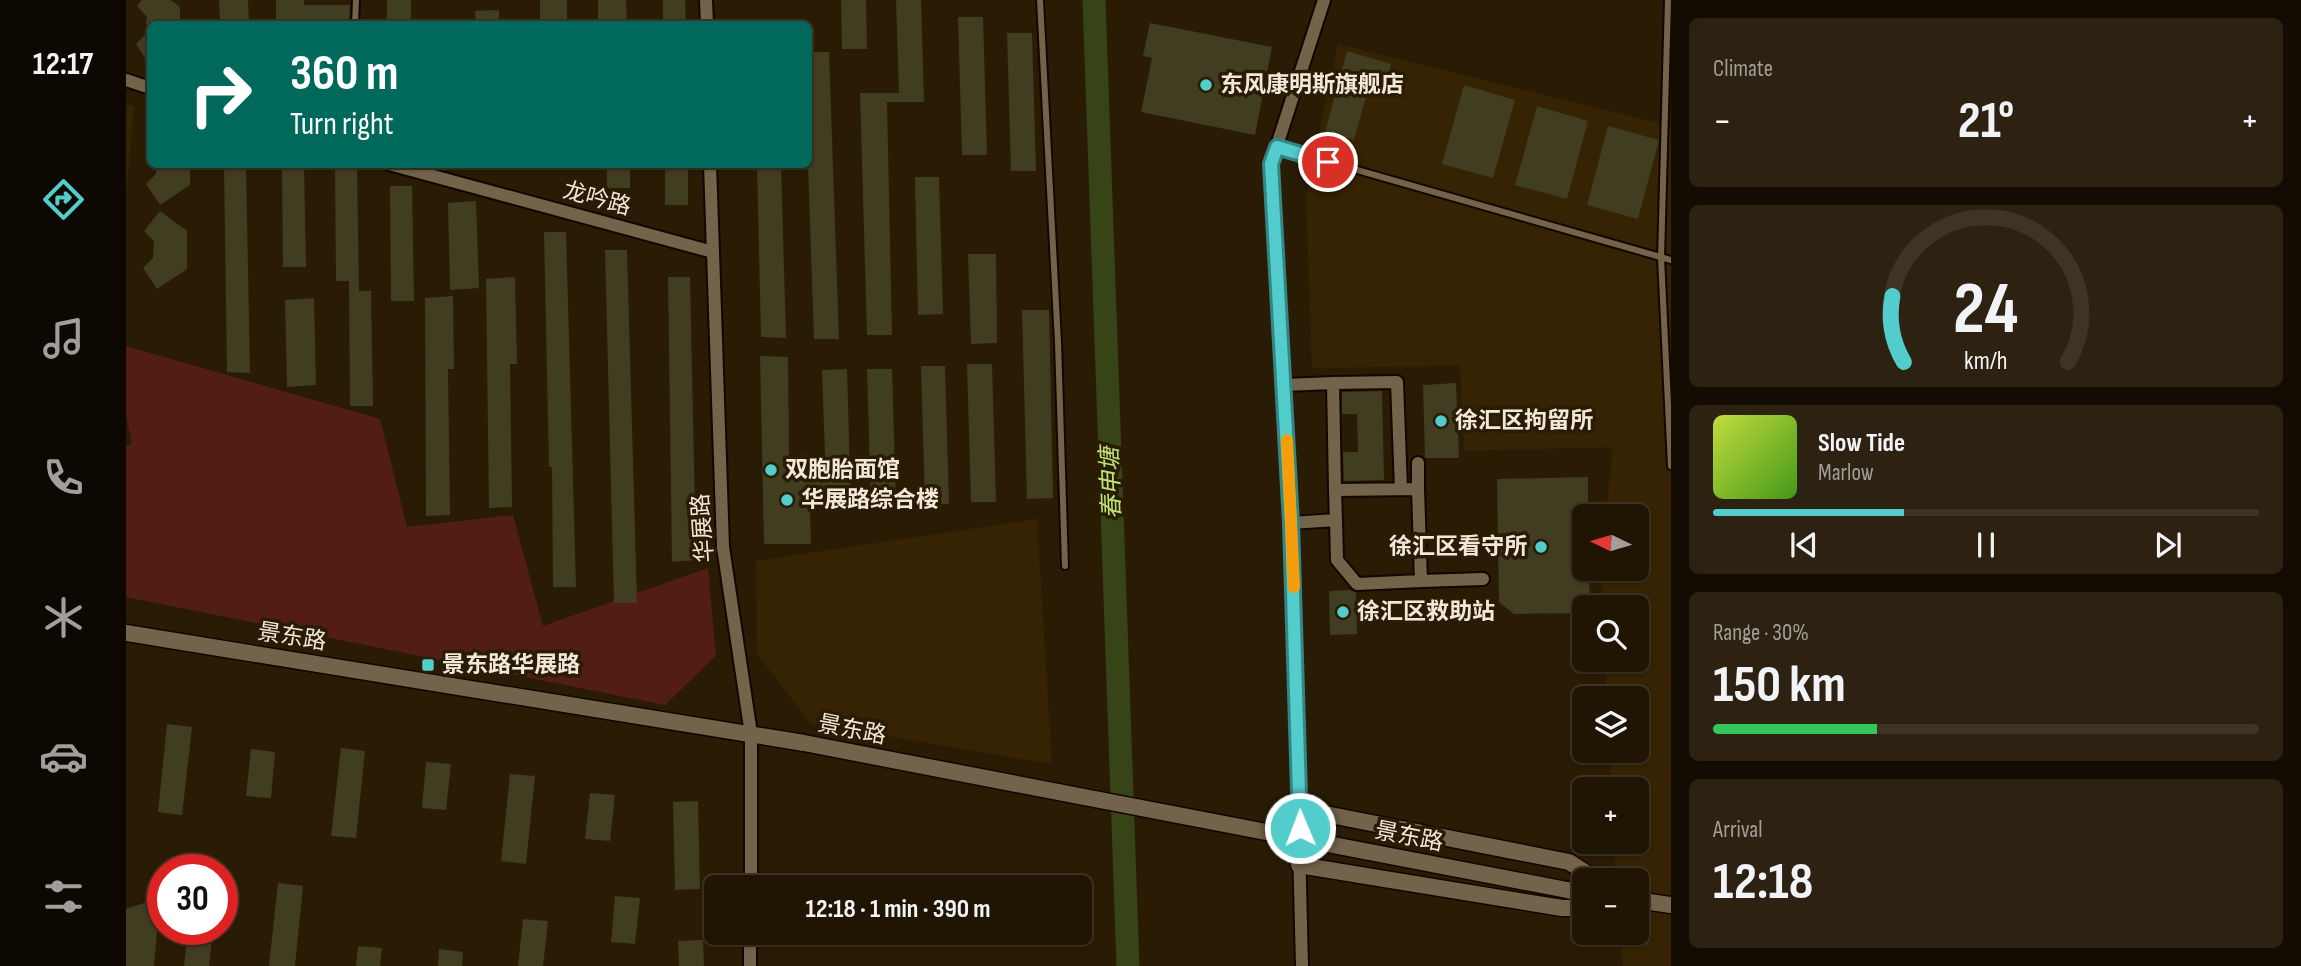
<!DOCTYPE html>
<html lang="en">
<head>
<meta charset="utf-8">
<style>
  :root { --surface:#201503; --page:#2d2212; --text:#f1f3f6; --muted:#a29f9a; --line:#3d3425; --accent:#52cdcc }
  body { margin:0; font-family:"Sofia Sans Condensed","Noto Sans SC",sans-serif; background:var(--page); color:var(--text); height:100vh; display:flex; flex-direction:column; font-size:26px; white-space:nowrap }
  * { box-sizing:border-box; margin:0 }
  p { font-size:23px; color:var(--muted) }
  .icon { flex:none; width:38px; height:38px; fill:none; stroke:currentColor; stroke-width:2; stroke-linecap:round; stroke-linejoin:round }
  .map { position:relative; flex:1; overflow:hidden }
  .drawer { display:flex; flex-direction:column; gap:18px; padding:18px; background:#120c02; width:630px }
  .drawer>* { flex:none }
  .banner { position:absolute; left:21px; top:21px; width:665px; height:147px; border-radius:10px; box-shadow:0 2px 5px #0004,0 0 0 2px var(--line); background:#00695c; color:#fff; overflow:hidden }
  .needle { width:46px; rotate:275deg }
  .controls { position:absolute; left:1446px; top:504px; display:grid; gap:14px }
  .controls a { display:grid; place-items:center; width:77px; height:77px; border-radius:10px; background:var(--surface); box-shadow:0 2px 5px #0004,0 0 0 2px var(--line); font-size:35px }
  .speed { position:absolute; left:21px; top:854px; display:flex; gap:14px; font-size:35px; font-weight:700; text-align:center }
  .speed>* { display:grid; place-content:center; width:91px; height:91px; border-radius:50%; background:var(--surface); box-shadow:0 2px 5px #0004,0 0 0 2px var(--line); line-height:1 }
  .speed .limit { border:10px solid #d22; background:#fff; color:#111 }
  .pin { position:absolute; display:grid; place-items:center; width:60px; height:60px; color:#fff; margin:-30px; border:4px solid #fff; border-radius:50%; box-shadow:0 2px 7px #0007 }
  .me { position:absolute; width:77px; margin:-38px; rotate:359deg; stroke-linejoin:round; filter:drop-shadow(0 0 5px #0008) }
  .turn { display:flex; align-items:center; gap:24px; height:147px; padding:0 28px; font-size:32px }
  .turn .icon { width:91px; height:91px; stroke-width:2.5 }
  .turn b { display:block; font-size:49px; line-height:60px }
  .big { font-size:52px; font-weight:700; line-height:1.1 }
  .drawer .widget { flex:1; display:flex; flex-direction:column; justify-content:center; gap:10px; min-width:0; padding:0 24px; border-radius:10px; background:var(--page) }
  .drawer .dial { align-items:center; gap:0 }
  .dial svg { height:182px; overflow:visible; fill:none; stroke:var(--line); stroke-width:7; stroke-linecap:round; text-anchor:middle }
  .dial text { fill:var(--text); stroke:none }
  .song { display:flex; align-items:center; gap:21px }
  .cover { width:84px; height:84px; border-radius:10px; background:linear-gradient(135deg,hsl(70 70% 55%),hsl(100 70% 35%)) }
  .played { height:7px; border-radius:4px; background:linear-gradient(90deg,var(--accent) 35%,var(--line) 35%) }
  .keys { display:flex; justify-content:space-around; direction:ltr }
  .heat { display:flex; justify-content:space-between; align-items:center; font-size:38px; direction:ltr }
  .charge { height:10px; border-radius:5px; background:linear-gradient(90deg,#34c759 30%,var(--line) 0) }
  .trip { position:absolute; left:578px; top:875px; width:388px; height:70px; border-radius:10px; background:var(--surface); box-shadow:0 2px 5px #0004,0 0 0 2px var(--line); font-weight:700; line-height:70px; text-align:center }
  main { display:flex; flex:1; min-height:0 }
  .menu { display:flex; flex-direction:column; width:126px; justify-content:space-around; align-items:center; background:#0d0801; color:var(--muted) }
  .menu .icon { width:49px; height:49px }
  .menu .on { color:var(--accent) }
  .menu b { font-size:32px; color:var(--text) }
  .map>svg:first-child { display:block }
</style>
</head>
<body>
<main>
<nav class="menu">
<b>12:17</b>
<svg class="icon on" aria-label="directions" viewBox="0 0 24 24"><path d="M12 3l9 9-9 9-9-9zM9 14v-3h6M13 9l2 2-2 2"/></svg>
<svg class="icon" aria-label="music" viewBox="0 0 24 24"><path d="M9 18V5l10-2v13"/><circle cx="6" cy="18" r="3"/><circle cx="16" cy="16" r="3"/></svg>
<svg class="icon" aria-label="phone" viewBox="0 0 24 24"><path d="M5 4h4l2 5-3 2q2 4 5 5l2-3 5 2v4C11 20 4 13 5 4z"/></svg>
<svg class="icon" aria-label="climate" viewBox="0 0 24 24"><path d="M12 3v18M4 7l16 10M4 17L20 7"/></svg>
<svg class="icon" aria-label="car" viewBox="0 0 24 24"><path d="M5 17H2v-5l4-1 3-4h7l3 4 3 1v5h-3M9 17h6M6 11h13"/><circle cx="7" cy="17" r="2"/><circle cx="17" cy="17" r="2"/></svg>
<svg class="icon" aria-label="filters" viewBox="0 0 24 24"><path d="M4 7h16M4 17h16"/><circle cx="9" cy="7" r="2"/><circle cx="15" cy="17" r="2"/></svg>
</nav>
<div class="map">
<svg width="1545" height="966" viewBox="0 0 1545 966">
  <rect width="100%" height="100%" fill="#2a1c04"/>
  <path fill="#352303" d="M1212,44L1545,126V966H1497L1494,933H1510V880H1490L1488,842H1510V789H1485L1484,751H1510V698H1481L1479,660H1510V607H1477L1475,569H1510V516H1480L1487,447L1338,451L1334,366L1186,368L1180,195Z
    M0,105L8,106L0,195Z
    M911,519L926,764L684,723L631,654L630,561Z"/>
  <path fill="#521d13" d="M0,346L254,419L281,527L387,515L417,626L582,568L590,656L539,705L0,597V446L6,444L0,415Z"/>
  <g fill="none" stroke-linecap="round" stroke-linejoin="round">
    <path stroke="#364417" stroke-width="23" d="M968,0L1002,966"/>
  </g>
  <path fill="#403d21" d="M16,0H45L54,7V24H20L21,17L11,6Z
    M93,0H122L123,24H94Z
    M150,0H178V5H224L223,24H150Z
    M261,0H285V24H261Z
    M414,0H441V24H414Z
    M472,0H500L501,24H472Z
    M537,0H559L560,24H537Z
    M715,0H740L741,49H716Z
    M770,0H795L798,102H761L766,335H741L734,93H773Z
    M373,10V24H350L349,11Z
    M832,17H857L861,155H836Z
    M1024,23L1146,47L1129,135L1015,112L1026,58L1017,56Z
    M24,29V66L10,44Z
    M881,33H906L910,171H885Z
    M1221,51L1265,64L1260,83L1245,79L1228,140L1199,132Z
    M682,52H703L713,339H688L682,164Z
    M1338,85L1389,100L1367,178L1316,164Z
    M1411,106L1462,121L1441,199L1389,185Z
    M1482,126L1533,140L1512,219L1461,205Z
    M30,164H64V185L34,205L20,184L30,174Z
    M98,164H120L124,373L101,372Z
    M156,164H178L180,267H157Z
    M481,164H504V188H481Z
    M539,164H562V205H539Z
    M631,164H655L660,338L635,337Z
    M209,167H231L233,291H245L247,406H224L223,281H210Z
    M789,177H813L817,314L792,315Z
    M264,186H286L288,301H265Z
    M350,201L353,288L324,290L322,203Z
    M34,211L61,231V269L31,289L17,268L27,258L28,241L18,231Z
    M418,232H440L450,587H427L426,467H423Z
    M479,250H501L511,603H488Z
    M842,254H870L871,343L845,344Z
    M389,277L391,364H384L386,507L363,508L360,279Z
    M542,277H564L570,560L546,562Z
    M327,296L328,369H322L324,515L300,516L299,298Z
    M188,298L190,385L161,387L159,300Z
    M896,310H923L927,498L901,499Z
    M634,356L662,357L663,456L699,455L696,370L721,369L725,507L684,508L685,544H638Z
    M841,364H866L870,502H845Z
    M795,366H819L823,504H799Z
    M741,369H766L770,507H745Z
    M1330,383L1333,458H1299L1297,385Z
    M1256,391L1258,480L1218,481L1217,452H1232L1231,414H1216V392Z
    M1462,477V516H1458V569H1463L1464,607H1458V613L1388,614L1373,602L1371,479Z
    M1224,590L1230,593L1231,634L1204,635L1203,591Z
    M41,724L66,727L56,815L32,812Z
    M215,748L239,751L230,838L205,836Z
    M125,749L149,752L145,798L120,796Z
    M300,762L325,764L320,810L296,808Z
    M384,774L409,776L400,864L375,861Z
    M464,793L489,795L484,841L459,839Z
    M572,801L574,889L549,890L547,802Z
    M152,883L177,886L169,966H143Z
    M489,896L514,898L509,944L485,942Z
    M21,902L31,932L28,966H0V909Z
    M397,919L422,921L417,966H392Z
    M62,929H87L83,966H58Z
    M577,940L578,966H553L552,941Z
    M232,946L256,948L254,966H230Z
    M313,949L337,952L336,966H312Z"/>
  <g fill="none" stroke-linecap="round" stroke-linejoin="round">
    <g stroke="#120600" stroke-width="10">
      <path id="service" d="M914,0L932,342L939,566
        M1542,0L1535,258L1545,466
        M229,24L230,0
        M1151,147L1545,260"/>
    </g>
    <g stroke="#120600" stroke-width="16">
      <path id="minor" d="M580,0L581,24
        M0,80L24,88
        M263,164L587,252
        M584,164L597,547L625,734V887
        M1207,383L1271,382L1275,489
        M1158,385L1207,383L1209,490
        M1292,489V463
        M1165,523L1210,520L1211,560L1231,584L1295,581L1292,489L1209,490L1210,520
        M1295,581L1357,579
        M624,966V933
        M1176,966L1165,523L1145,164L1198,0"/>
    </g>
    <g stroke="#120600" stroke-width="19">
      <path id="tertiary" d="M0,633L678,743
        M1174,809L1443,862L1471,880
        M1173,865L1436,908H1458
        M1441,890L1458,893
        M1510,900L1545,905"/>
    </g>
    <use href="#service" stroke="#73634a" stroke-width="6"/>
    <use href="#minor" stroke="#73634a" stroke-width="12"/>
    <use href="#tertiary" stroke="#73634a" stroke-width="16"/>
    <g stroke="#120600" stroke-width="19" stroke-linecap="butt">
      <path id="tertiary-bridge" d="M678,743L1441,890"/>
    </g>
    <use href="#tertiary-bridge" stroke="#73634a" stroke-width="16"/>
  </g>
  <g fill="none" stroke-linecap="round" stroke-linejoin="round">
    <g stroke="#358585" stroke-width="18">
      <path id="route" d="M1174,828L1165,523L1145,164L1151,147L1202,162"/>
    </g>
    <use href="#route" stroke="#52cdcc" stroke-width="12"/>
    <path stroke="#f59e0b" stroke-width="12" d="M1161,440L1168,587"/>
  </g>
  <g fill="#52cdcc" stroke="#2a1c04" stroke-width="2.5">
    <circle cx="1080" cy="85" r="7"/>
    <circle cx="1315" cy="421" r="7"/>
    <circle cx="645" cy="470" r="7"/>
    <circle cx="661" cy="500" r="7"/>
    <circle cx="1415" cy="547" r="7"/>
    <circle cx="1217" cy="612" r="7"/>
    <rect x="295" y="658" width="14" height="14" rx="3.5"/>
  </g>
  <g text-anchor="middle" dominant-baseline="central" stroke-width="7" stroke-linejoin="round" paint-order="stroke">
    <g font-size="23" font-weight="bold" fill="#f2e8da" stroke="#2a1c04" text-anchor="start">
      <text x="1094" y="85">东风康明斯旗舰店</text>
      <text x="1329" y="421">徐汇区拘留所</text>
      <text x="659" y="470">双胞胎面馆</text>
      <text x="675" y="500">华展路综合楼</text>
      <text x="1401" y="547" text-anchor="end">徐汇区看守所</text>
      <text x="1231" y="612">徐汇区救助站</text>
      <text x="316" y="665">景东路华展路</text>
    </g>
    <g font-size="23" fill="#f2e8da" stroke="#2a1c04">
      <text transform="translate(471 199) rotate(15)">龙吟路</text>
      <text transform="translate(577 528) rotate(-94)">华展路</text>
      <text transform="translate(166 637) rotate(9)">景东路</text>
      <text transform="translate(726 730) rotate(11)">景东路</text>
      <text transform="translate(1283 837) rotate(11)">景东路</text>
    </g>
    <g font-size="24" font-style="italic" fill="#bde472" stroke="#2a1c04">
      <text transform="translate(985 483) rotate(-92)">春申塘</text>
    </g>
  </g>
</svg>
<div class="controls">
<a><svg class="needle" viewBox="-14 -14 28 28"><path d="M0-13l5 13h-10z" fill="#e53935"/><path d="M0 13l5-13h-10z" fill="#a29f9a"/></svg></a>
<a><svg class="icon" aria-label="search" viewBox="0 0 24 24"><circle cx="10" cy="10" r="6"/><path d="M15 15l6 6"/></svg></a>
<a><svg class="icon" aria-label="layers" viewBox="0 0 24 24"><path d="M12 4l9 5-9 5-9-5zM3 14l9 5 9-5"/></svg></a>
<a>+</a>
<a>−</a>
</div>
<div class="speed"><div class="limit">30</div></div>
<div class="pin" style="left:1202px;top:162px;background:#d93025"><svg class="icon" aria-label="arrive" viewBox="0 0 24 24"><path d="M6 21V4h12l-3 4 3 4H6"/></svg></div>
<svg class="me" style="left:1174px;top:828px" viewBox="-20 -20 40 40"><circle r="17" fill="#52cdcc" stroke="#fff" stroke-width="3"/><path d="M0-11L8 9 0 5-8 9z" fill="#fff"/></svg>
<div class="trip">12:18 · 1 min · 390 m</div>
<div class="banner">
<div class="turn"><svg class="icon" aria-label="right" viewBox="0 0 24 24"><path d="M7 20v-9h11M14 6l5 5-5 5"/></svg><div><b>360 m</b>Turn right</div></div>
</div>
</div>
<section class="drawer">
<div class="widget"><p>Climate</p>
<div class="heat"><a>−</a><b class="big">21°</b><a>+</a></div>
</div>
<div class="widget dial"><svg viewBox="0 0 100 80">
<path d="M14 69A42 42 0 1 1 86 69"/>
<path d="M14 69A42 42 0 0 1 9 40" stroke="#52cdcc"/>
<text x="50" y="56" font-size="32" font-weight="700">24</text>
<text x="50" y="72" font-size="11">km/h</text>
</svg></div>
<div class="widget">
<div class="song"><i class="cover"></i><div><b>Slow Tide</b><p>Marlow</p></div></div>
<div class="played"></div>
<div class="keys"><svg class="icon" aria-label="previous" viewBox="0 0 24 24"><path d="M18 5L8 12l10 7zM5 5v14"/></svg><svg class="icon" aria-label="pause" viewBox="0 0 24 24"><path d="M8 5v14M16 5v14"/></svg><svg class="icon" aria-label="next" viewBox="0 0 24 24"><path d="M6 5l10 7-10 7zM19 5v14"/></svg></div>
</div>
<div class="widget"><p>Range · 30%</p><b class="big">150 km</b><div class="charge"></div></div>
<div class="widget"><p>Arrival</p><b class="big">12:18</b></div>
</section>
</main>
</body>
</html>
